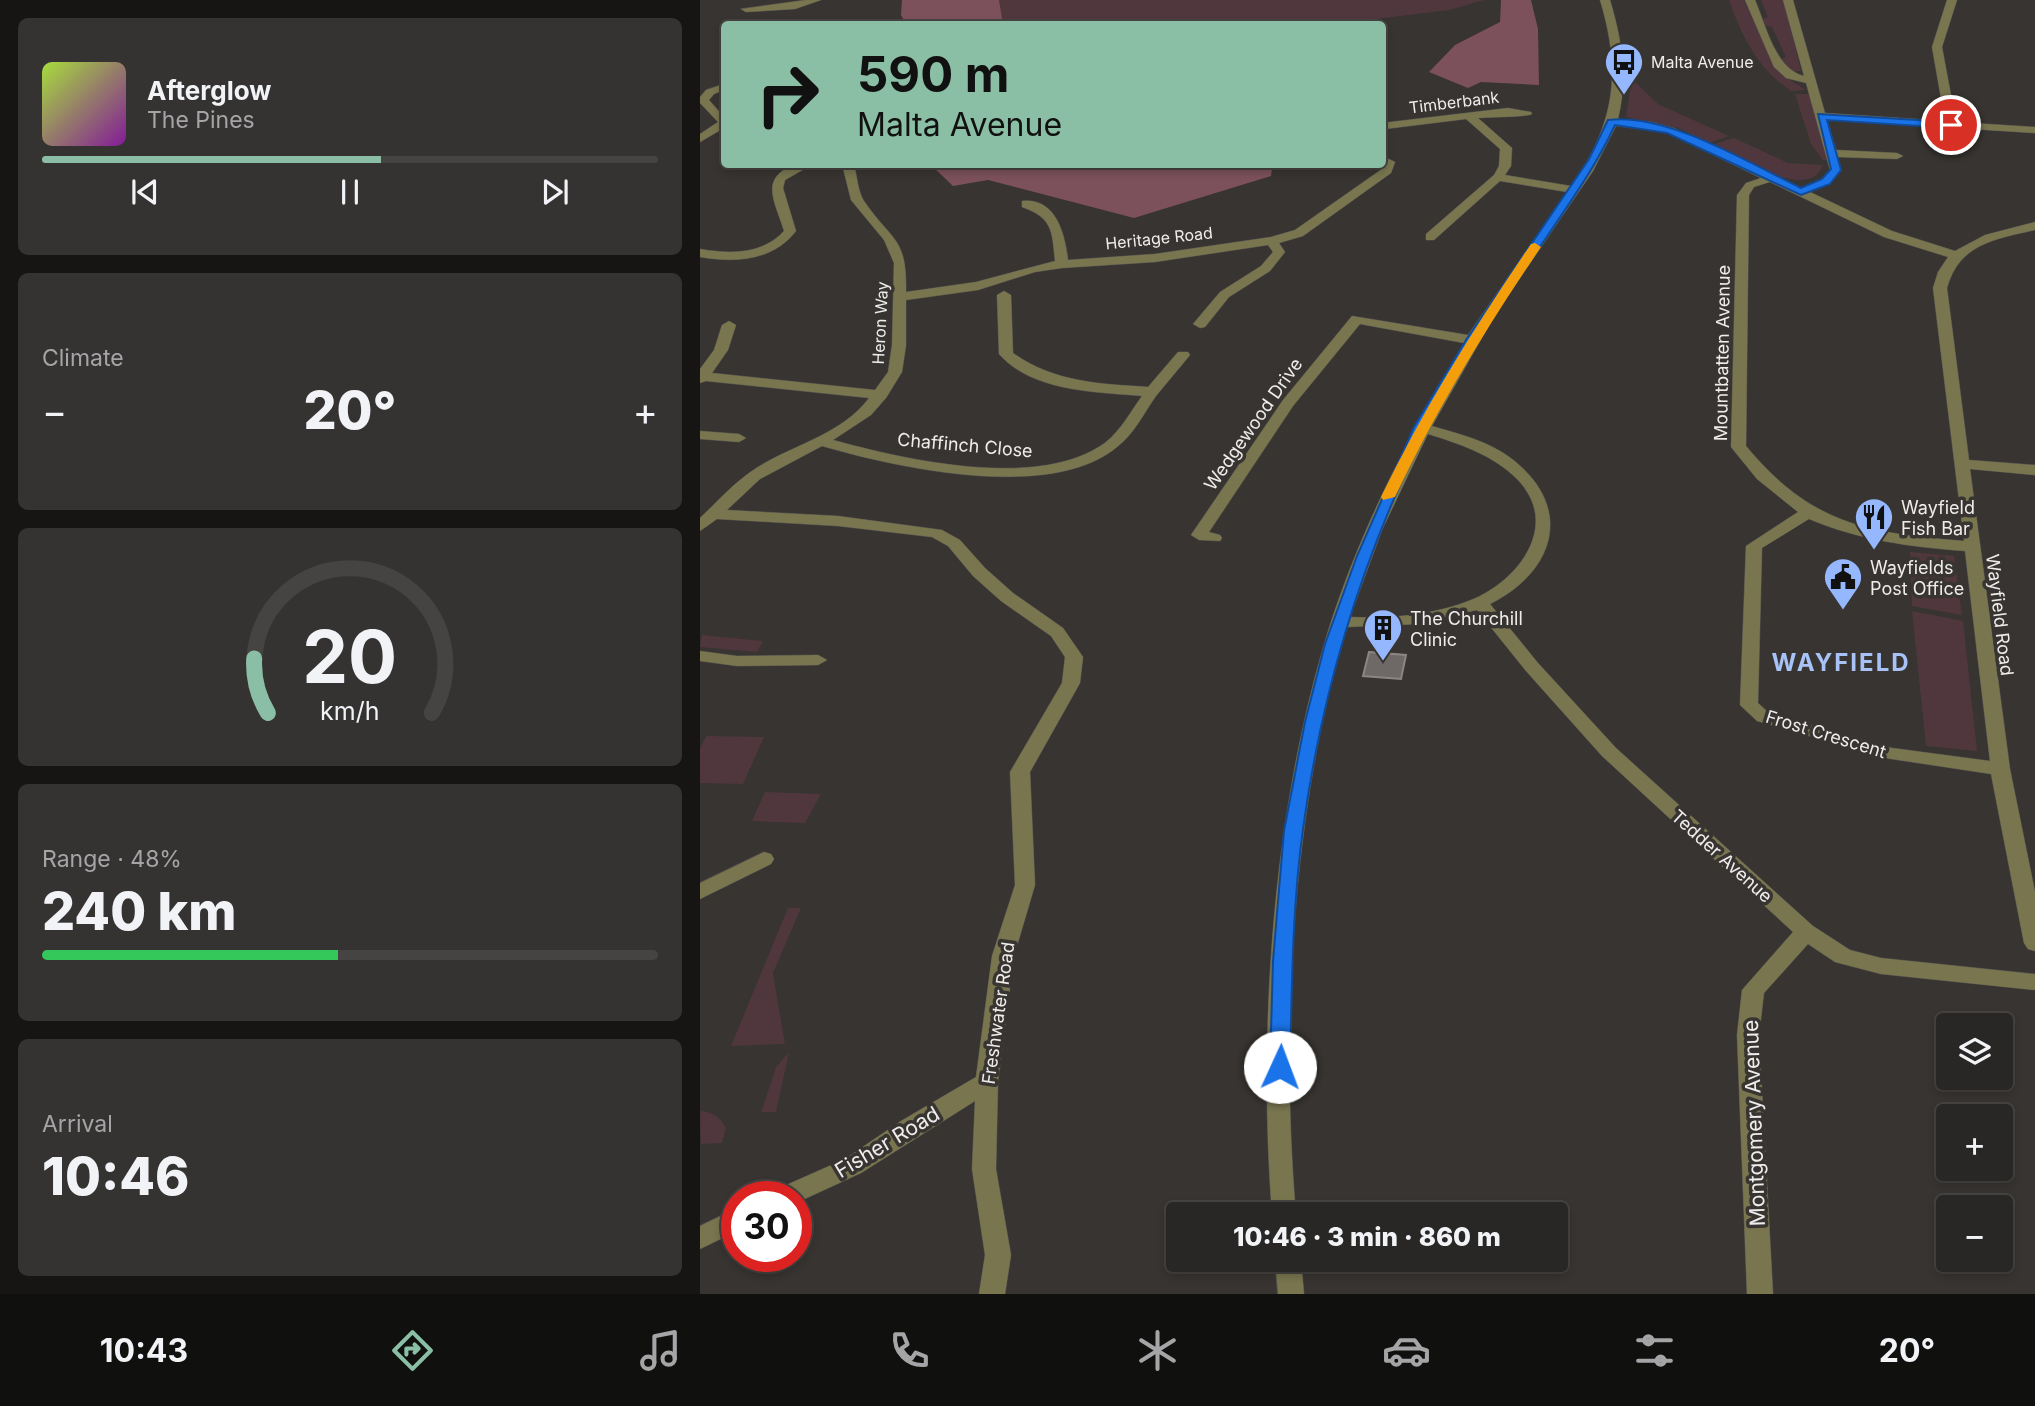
<!DOCTYPE html>
<html lang="en">
<head>
<meta charset="utf-8">
<style>
  :root { --surface:#292725; --page:#353332; --text:#f1f3f6; --muted:#a5a5a7; --line:#454442; --accent:#8abfa5 }
  body { margin:0; font-family:Inter,sans-serif; background:var(--page); color:var(--text); height:100vh; display:flex; flex-direction:column; font-size:26px; white-space:nowrap }
  * { box-sizing:border-box; margin:0 }
  p { font-size:23px; color:var(--muted) }
  .icon { flex:none; width:38px; height:38px; fill:none; stroke:currentColor; stroke-width:2; stroke-linecap:round; stroke-linejoin:round }
  .map { position:relative; flex:1; overflow:hidden }
  .details { display:flex; flex-direction:column; gap:18px; padding:18px; background:#171514; width:700px }
  .details>* { flex:none }
  .top-card { position:absolute; left:21px; top:21px; width:665px; height:147px; border-radius:7px; box-shadow:0 4px 10px #0003,0 0 0 2px var(--line); background:#8abfa5; color:#111; overflow:hidden }
  .buttons { position:absolute; left:1236px; top:1013px; display:grid; gap:14px }
  .buttons a { display:grid; place-items:center; width:77px; height:77px; border-radius:7px; background:var(--surface); box-shadow:0 4px 10px #0003,0 0 0 2px var(--line); font-size:35px }
  .speed { position:absolute; left:21px; top:1181px; display:flex; gap:14px; font-size:35px; font-weight:700; text-align:center }
  .speed>* { display:grid; place-content:center; width:91px; height:91px; border-radius:50%; background:var(--surface); box-shadow:0 4px 10px #0003,0 0 0 2px var(--line); line-height:1 }
  .speed .limit { border:10px solid #d22; background:#fff; color:#111 }
  .pin { position:absolute; display:grid; place-items:center; width:60px; height:60px; color:#fff; margin:-30px; border:4px solid #fff; border-radius:50%; box-shadow:0 2px 7px #0007 }
  .me { position:absolute; width:77px; margin:-38px; rotate:2deg; stroke-linejoin:round; filter:drop-shadow(0 0 5px #0008) }
  .turn { display:flex; align-items:center; gap:24px; height:147px; padding:0 21px; font-size:32px }
  .turn .icon { width:91px; height:91px; stroke-width:2.5 }
  .turn b { display:block; font-size:49px; line-height:60px }
  .big { font-size:52px; font-weight:800; line-height:1.1 }
  .details .widget { flex:1; display:flex; flex-direction:column; justify-content:center; gap:10px; min-width:0; padding:0 24px; border-radius:10px; background:var(--page) }
  .details .dial { align-items:center; gap:0 }
  .dial svg { height:182px; overflow:visible; fill:none; stroke:var(--line); stroke-width:7; stroke-linecap:round; text-anchor:middle }
  .dial text { fill:var(--text); stroke:none }
  .song { display:flex; align-items:center; gap:21px }
  .cover { width:84px; height:84px; border-radius:10px; background:linear-gradient(135deg,hsl(80 70% 55%),hsl(290 70% 35%)) }
  .played { height:7px; border-radius:4px; background:linear-gradient(90deg,var(--accent) 55%,var(--line) 55%) }
  .keys { display:flex; justify-content:space-around; direction:ltr }
  .heat { display:flex; justify-content:space-between; align-items:center; font-size:38px; direction:ltr }
  .charge { height:10px; border-radius:5px; background:linear-gradient(90deg,#34c759 48%,var(--line) 0) }
  .trip { position:absolute; left:466px; top:1202px; width:402px; height:70px; border-radius:7px; background:var(--surface); box-shadow:0 4px 10px #0003,0 0 0 2px var(--line); font-weight:800; line-height:70px; text-align:center }
  .tab-bar { display:flex; height:112px; justify-content:space-around; align-items:center; background:#10100f; color:var(--muted) }
  .tab-bar .icon { width:49px; height:49px }
  .tab-bar .on { color:var(--accent) }
  .tab-bar b { font-size:32px; color:var(--text) }
  main { display:flex; flex:1; min-height:0 }
  .map>svg:first-child { display:block }
</style>
</head>
<body>
<main>
<section class="details">
<div class="widget">
<div class="song"><i class="cover"></i><div><b>Afterglow</b><p>The Pines</p></div></div>
<div class="played"></div>
<div class="keys"><svg class="icon" aria-label="previous" viewBox="0 0 24 24"><path d="M18 5L8 12l10 7zM5 5v14"/></svg><svg class="icon" aria-label="pause" viewBox="0 0 24 24"><path d="M8 5v14M16 5v14"/></svg><svg class="icon" aria-label="next" viewBox="0 0 24 24"><path d="M6 5l10 7-10 7zM19 5v14"/></svg></div>
</div>
<div class="widget"><p>Climate</p>
<div class="heat"><a>−</a><b class="big">20°</b><a>+</a></div>
</div>
<div class="widget dial"><svg viewBox="0 0 100 80">
<path d="M14 69A42 42 0 1 1 86 69"/>
<path d="M14 69A42 42 0 0 1 8 45" stroke="#8abfa5"/>
<text x="50" y="56" font-size="32" font-weight="700">20</text>
<text x="50" y="72" font-size="11">km/h</text>
</svg></div>
<div class="widget"><p>Range · 48%</p><b class="big">240 km</b><div class="charge"></div></div>
<div class="widget"><p>Arrival</p><b class="big">10:46</b></div>
</section>
<div class="map">
<svg width="1335" height="1294" viewBox="0 0 1335 1294">
  <rect width="100%" height="100%" fill="#373431"/>
  <path fill="#50373d" d="M299,0H784L750,10L634,24H303Z
    M1029,0H1044L1079,73L1106,90L1091,91C1058,69 1042,37 1029,0Z
    M1061,0H1084L1101,71L1090,72L1080,60L1086,57L1072,27L1065,25L1063,19L1068,17Z
    M932,79L958,104L1029,136L1009,143L978,128L926,117Z
    M1095,94H1109L1127,160H1123L1111,144Z
    M1034,138L1088,163L1123,165C1108,204 1039,156 1014,144Z
    M1210,552L1254,556L1262,615L1212,606Z
    M1212,611L1263,621L1277,751L1226,746Z
    M2,635L63,641L57,652L0,647Z
    M6,736L64,737L43,784L0,783V749Z
    M65,792L121,794L105,823L52,821Z
    M88,908H101L73,973L85,1044L31,1046Z
    M89,1052L76,1112H61L76,1067Z
    M0,1111C13,1112 20,1117 26,1128L22,1143L1,1144Z"/>
  <path fill="#7c515b" d="M202,0H299L303,24H206L201,15Z
    M801,0H831L838,29L839,85L781,82L768,88L729,72L755,45L800,22Z
    M536,165L572,169L571,176L434,218L288,180L253,186L233,167L217,165Z"/>
  <path fill="#6e6967" stroke="#8b8584" stroke-width="2" d="M669,652L706,655L701,679L663,676Z"/>
  <g fill="none" stroke-linecap="round" stroke-linejoin="round">
    <g stroke="#54524f" stroke-width="1">
      <path id="minor" d="M106,0H121L95,9L46,12L41,9Z
        M900,0H910C922,40 928,78 918,119L951,122L974,128L1101,188L1122,179L1130,170L1106,83L1086,78L1074,67L1045,0H1055C1066,25 1075,69 1104,76L1083,0H1093L1125,113L1245,121L1232,47L1247,0H1257L1242,47L1256,122L1335,127V133L1127,120L1136,150L1197,153L1203,156L1197,159L1138,157L1140,172L1130,183L1110,192L1192,231L1255,251L1285,235L1335,222V230C1295,239 1259,244 1247,288L1269,460L1335,465V475L1270,469L1310,769L1335,892V951L1328,949L1324,943L1291,774L1185,758L1057,721L1040,705L1046,546L1098,512L1057,479L1031,447L1037,195L1046,183L1061,178L966,132L916,126L893,171L796,313L732,426C759,434 789,441 812,459C874,507 856,571 790,604L838,663L916,748L1113,926L1150,950L1181,958L1335,974V990L1181,974L1135,962L1108,944L1064,993L1059,1035L1073,1294H1047L1037,1035L1042,990L1093,932L902,756L826,671L777,610L719,624L647,627C592,805 580,1029 596,1214H572C558,1032 572,823 623,648C645,572 678,499 715,429L714,427L764,343L660,324L593,406L509,532L520,535L522,538L520,541L499,540L491,535L583,400L652,316L768,335L867,192L800,181L734,240H726V234L794,175L799,166L800,149L766,119L685,129L682,123L808,108L831,112L832,114C828,117 789,117 778,118L812,148L811,166L805,175L871,186C915,124 922,73 900,0ZM1070,182L1184,237L1248,257L1238,272L1233,288L1264,541C1166,533 1111,524 1046,446L1049,195L1054,187ZM728,434C760,444 793,455 817,479C862,525 818,581 771,600C734,615 690,619 650,617L682,530ZM1109,519C1159,540 1210,547 1265,551L1290,761L1192,748L1069,713L1058,703L1062,548Z
        M24,84V90L14,94L9,100L24,117V128L0,142V134L18,122L0,103V97L6,90Z
        M682,156L695,162L691,173L603,236L579,243L585,252L570,271L529,297L505,327L500,328L493,324L520,292L561,266L573,252L568,245L455,262L362,268L335,272L278,290L206,300V345L202,372L186,398L171,415L133,440C206,460 341,491 406,442C421,430 431,411 442,396C397,392 332,392 299,354L297,295L304,291L311,295L313,353C353,382 400,384 448,387L478,352H488L490,355C479,369 467,382 456,396C444,413 434,434 417,447C351,502 198,468 122,446L60,479L27,510L138,516L242,530L260,540L285,568L313,593L363,628L383,657L380,683L330,772L335,885L314,956L298,1082L296,1169L311,1255L305,1294H279L285,1255L272,1169L275,1101L161,1173L96,1203V1197H72L75,1190L145,1159L201,1121L276,1077L292,956L315,885L310,772L362,683L365,657L351,636L301,601L273,576L248,546L232,537L138,526L17,519L0,531V518C16,503 31,486 49,473C86,446 140,437 169,398L6,381L0,383V369L14,350L22,325L29,321L36,325L28,350L12,373L175,390L188,372L192,345L194,263L184,240L151,200L142,164H154C157,176 158,192 164,201C192,242 207,236 206,292L276,282L355,261C352,231 353,218 322,207V201C356,197 365,234 368,260L455,254L571,237L595,230L682,169Z
        M96,164H113L85,180L83,188L96,231C73,261 35,263 0,257V249C30,254 62,255 84,231C75,201 58,178 96,164Z
        M0,431L39,434L46,438L39,442L0,439Z
        M0,651L37,656L118,655L127,660L118,665L37,666L0,661Z
        M64,852L71,854L74,859L71,864L0,899V883Z
        M37,1208V1231L0,1249V1226Z
        M575,1260H601L604,1294H578Z"/>
    </g>
    <use href="#minor" fill="#78754f" fill-rule="evenodd"/>
  </g>
  <path fill="#1a73e8" stroke="#114b97" stroke-width="2" d="M1118,114L1251,122L1256,125L1251,128L1127,120L1141,170L1130,184L1101,195L967,133L915,125C896,166 871,201 846,238C805,299 762,360 728,426C664,552 622,690 603,829C592,908 592,988 590,1067L587,1073H573L570,1067L573,961L584,831L605,722L625,644L657,556L714,427L766,340L889,159L908,120C966,112 1049,163 1101,188L1122,179L1131,169Z"/>
  <path fill="#f59e0b" d="M835,243L841,247C786,328 737,408 695,497L683,500L681,497C724,408 775,326 831,244Z"/>
  <defs>
    <g id="bus-pin" transform="scale(2.0125)"><path d="M0 17L-7.5 6A9.5 9.5 0 1 1 7.5 6Z" fill="#94b7fd" stroke="#373431"/><path d="M-5-6H5V4H4V6H2V4H-2V6H-4V4H-5ZM-3.5-4V0h7V-4ZM-3.5 1.2v1.5H-2V1.2ZM2 1.2v1.5H3.5V1.2Z" fill="#111"/></g>
    <g id="restaurant-pin" transform="scale(2.0125)"><path d="M0 17L-7.5 6A9.5 9.5 0 1 1 7.5 6Z" fill="#94b7fd" stroke="#373431"/><path d="M-5-6h1v4h1v-4h1v4h1v-4h1v5L-1.5 .5V6h-2V.5L-5-1ZM5-6V6H3V1.5H1.5Q1.5-4 5-6Z" fill="#111"/></g>
    <g id="civic-pin" transform="scale(2.0125)"><path d="M0 17L-7.5 6A9.5 9.5 0 1 1 7.5 6Z" fill="#94b7fd" stroke="#373431"/><path d="M-.6-6.5H3V-4.5H.6V-3L4-1V1h2V6H-6V1h2V-1L-.6-3ZM-1.2 2.5V6h2.4V2.5Z" fill="#111"/></g>
    <g id="building-pin" transform="scale(2.0125)"><path d="M0 17L-7.5 6A9.5 9.5 0 1 1 7.5 6Z" fill="#94b7fd" stroke="#373431"/><path d="M-4-6H4V6H1V3H-1V6H-4ZM-2.5-4.3h1.7v1.8h-1.7ZM.8-4.3h1.7v1.8H.8ZM-2.5-1h1.7V.8h-1.7ZM.8-1h1.7V.8H.8Z" fill="#111"/></g>
  </defs>
  <g fill-rule="evenodd">
    <use href="#bus-pin" x="924" y="62"/>
    <use href="#restaurant-pin" x="1174" y="517"/>
    <use href="#civic-pin" x="1143" y="577"/>
    <use href="#building-pin" x="683" y="628"/>
  </g>
  <g text-anchor="middle" dominant-baseline="central" stroke-width="7" stroke-linejoin="round" paint-order="stroke">
    <g font-size="16" fill="#efedeb" stroke="#373431" text-anchor="start">
      <text x="951" y="62">Malta Avenue</text>
    </g>
    <g font-size="16" fill="#efedeb" stroke="#373431">
      <text transform="translate(754 102) rotate(-7)">Timberbank</text>
      <text transform="translate(459 238) rotate(-6)">Heritage Road</text>
      <text transform="translate(180 323) rotate(-87)">Heron Way</text>
    </g>
    <g font-size="18" fill="#efedeb" stroke="#373431">
      <text transform="translate(1022 353) rotate(-89)">Mountbatten Avenue</text>
      <text transform="translate(553 424) rotate(-55)">Wedgewood Drive</text>
      <text transform="translate(265 445) rotate(5)">Chaffinch Close</text>
      <text transform="translate(1300 615) rotate(83)">Wayfield Road</text>
      <text transform="translate(1126 734) rotate(17)">Frost Crescent</text>
      <text transform="translate(1022 856) rotate(42)">Tedder Avenue</text>
      <text transform="translate(298 1013) rotate(-82)">Freshwater Road</text>
    </g>
    <g font-size="18" fill="#efedeb" stroke="#373431" text-anchor="start">
      <text x="1201" y="507">Wayfield<tspan x="1201" dy="21">Fish Bar</tspan></text>
      <text x="1170" y="567">Wayfields<tspan x="1170" dy="21">Post Office</tspan></text>
      <text x="710" y="618">The Churchill<tspan x="710" dy="21">Clinic</tspan></text>
    </g>
    <g font-size="21" fill="#efedeb" stroke="#373431">
      <text transform="translate(1054 1123) rotate(-92)">Montgomery Avenue</text>
      <text transform="translate(187 1142) rotate(-31)">Fisher Road</text>
    </g>
    <g font-size="24" font-weight="bold" letter-spacing="2" fill="#a8c2f7" stroke="#373431">
      <text x="1141" y="662">WAYFIELD</text>
    </g>
  </g>
</svg>
<div class="buttons">
<a><svg class="icon" aria-label="layers" viewBox="0 0 24 24"><path d="M12 4l9 5-9 5-9-5zM3 14l9 5 9-5"/></svg></a>
<a>+</a>
<a>−</a>
</div>
<div class="speed"><div class="limit">30</div></div>
<div class="pin" style="left:1251px;top:125px;background:#d93025"><svg class="icon" aria-label="arrive" viewBox="0 0 24 24"><path d="M6 21V4h12l-3 4 3 4H6"/></svg></div>
<svg class="me" style="left:580px;top:1067px" viewBox="-20 -20 40 40"><circle r="19" fill="#fff"/><path d="M0-13L10 11 0 6-10 11z" fill="#1a73e8"/></svg>
<div class="trip">10:46 · 3 min · 860 m</div>
<div class="top-card">
<div class="turn"><svg class="icon" aria-label="right" viewBox="0 0 24 24"><path d="M7 20v-9h11M14 6l5 5-5 5"/></svg><div><b>590 m</b>Malta Avenue</div></div>
</div>
</div>
</main>
<nav class="tab-bar">
<b>10:43</b>
<svg class="icon on" aria-label="directions" viewBox="0 0 24 24"><path d="M12 3l9 9-9 9-9-9zM9 14v-3h6M13 9l2 2-2 2"/></svg>
<svg class="icon" aria-label="music" viewBox="0 0 24 24"><path d="M9 18V5l10-2v13"/><circle cx="6" cy="18" r="3"/><circle cx="16" cy="16" r="3"/></svg>
<svg class="icon" aria-label="phone" viewBox="0 0 24 24"><path d="M5 4h4l2 5-3 2q2 4 5 5l2-3 5 2v4C11 20 4 13 5 4z"/></svg>
<svg class="icon" aria-label="climate" viewBox="0 0 24 24"><path d="M12 3v18M4 7l16 10M4 17L20 7"/></svg>
<svg class="icon" aria-label="car" viewBox="0 0 24 24"><path d="M5 17H2v-5l4-1 3-4h7l3 4 3 1v5h-3M9 17h6M6 11h13"/><circle cx="7" cy="17" r="2"/><circle cx="17" cy="17" r="2"/></svg>
<svg class="icon" aria-label="filters" viewBox="0 0 24 24"><path d="M4 7h16M4 17h16"/><circle cx="9" cy="7" r="2"/><circle cx="15" cy="17" r="2"/></svg>
<b>20°</b>
</nav>
</body>
</html>
